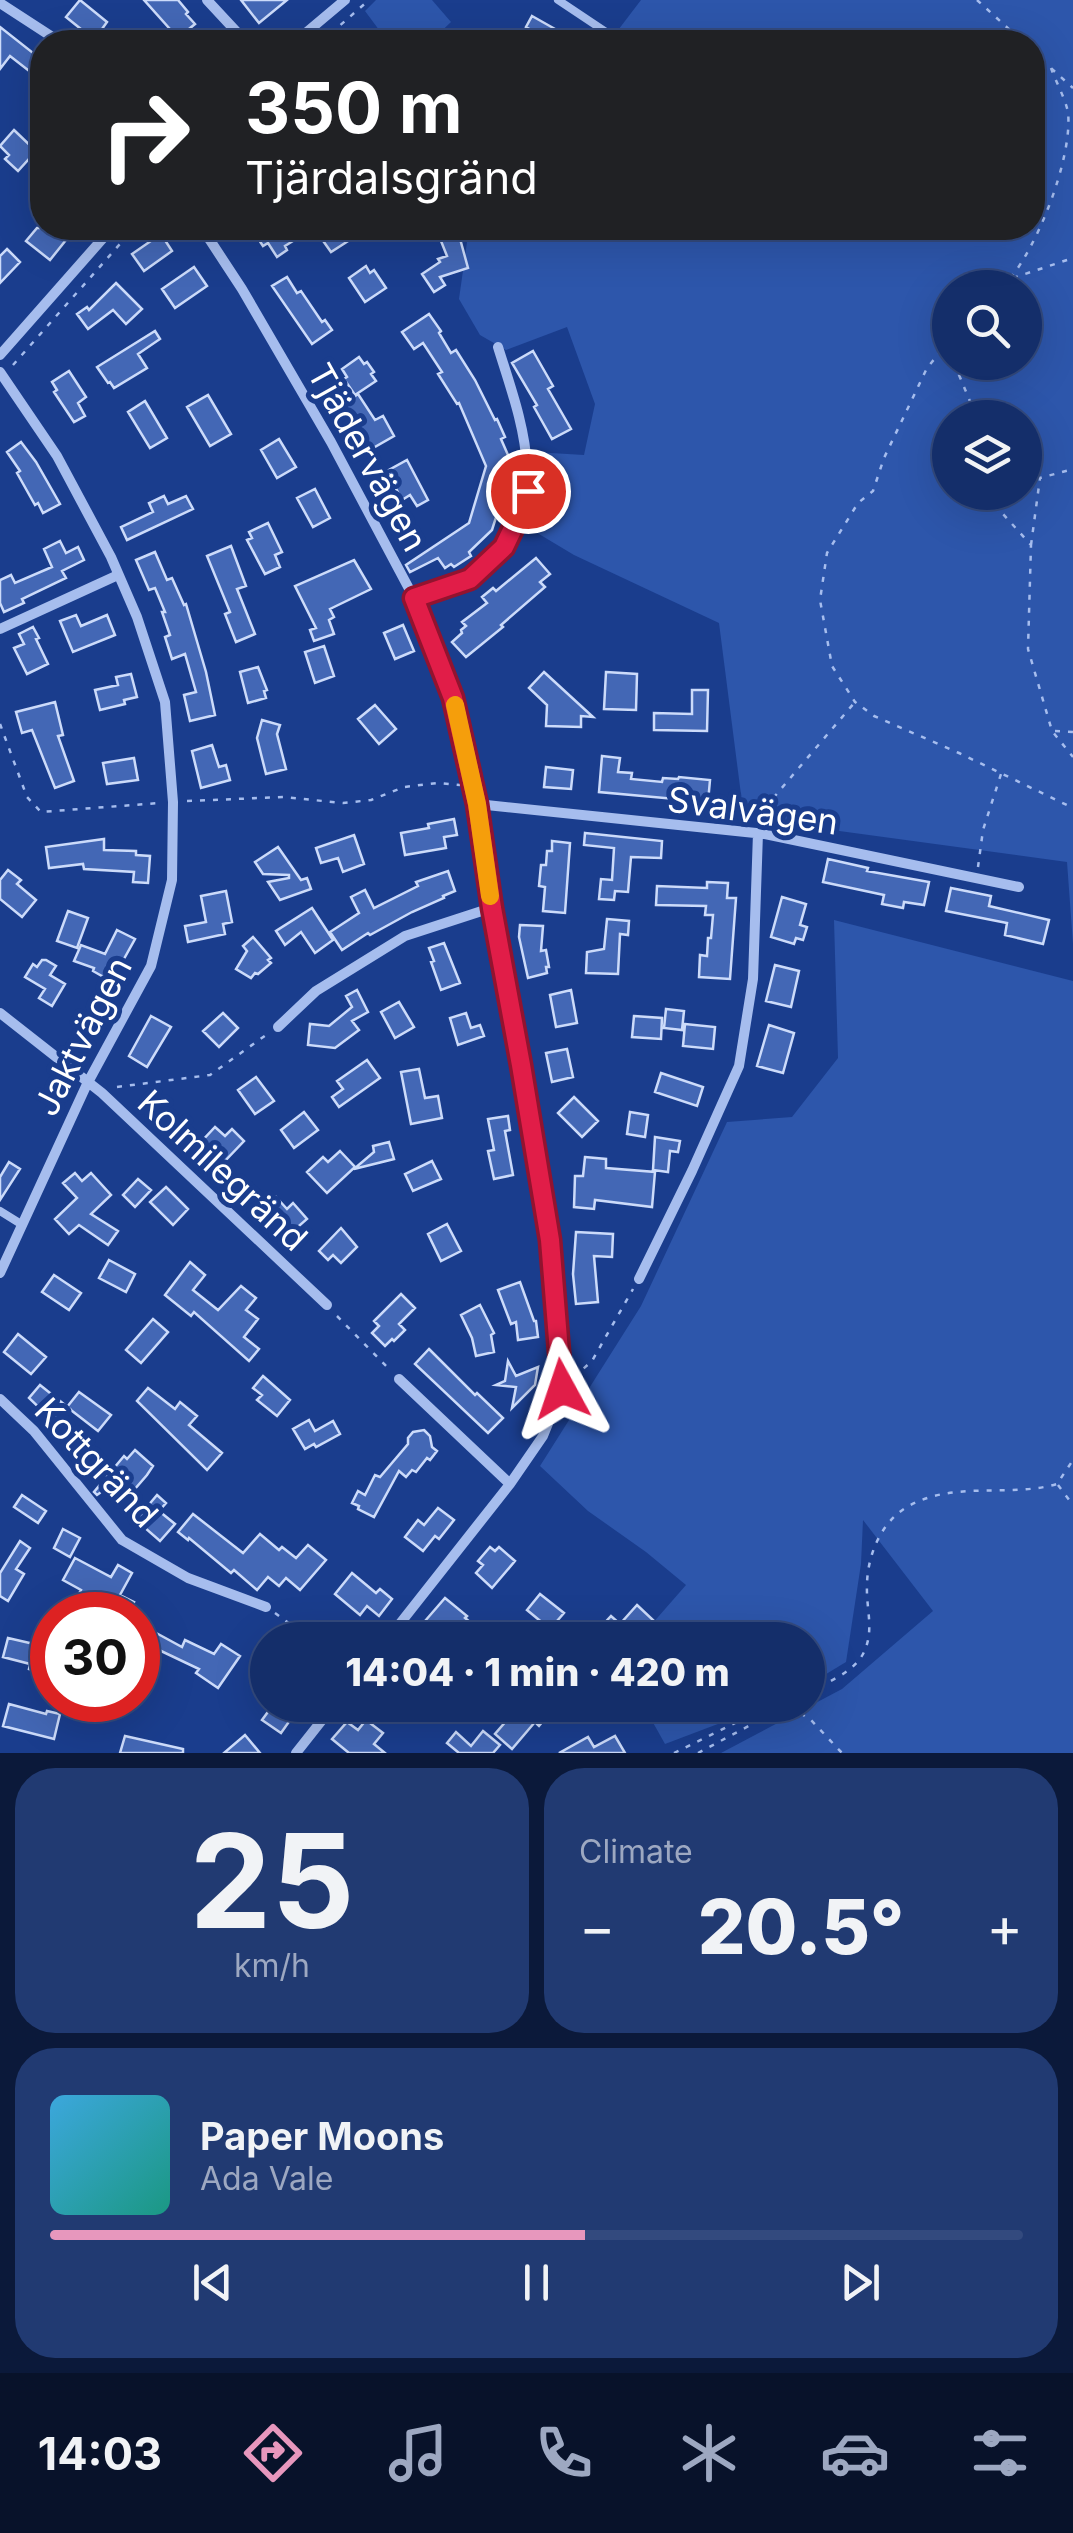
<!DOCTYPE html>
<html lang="en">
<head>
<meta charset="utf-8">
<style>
  :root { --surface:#142e6a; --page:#213a72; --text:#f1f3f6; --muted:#9da8c1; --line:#334a7e; --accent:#e797bd }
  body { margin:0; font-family:Inter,sans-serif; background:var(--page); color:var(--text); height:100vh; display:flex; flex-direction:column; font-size:38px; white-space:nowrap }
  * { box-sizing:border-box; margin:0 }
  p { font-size:32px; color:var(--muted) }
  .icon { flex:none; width:55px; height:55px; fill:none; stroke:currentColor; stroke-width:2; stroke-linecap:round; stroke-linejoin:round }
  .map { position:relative; height:1753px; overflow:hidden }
  .details { display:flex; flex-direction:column; gap:15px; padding:15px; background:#0b193a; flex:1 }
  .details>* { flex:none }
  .hud { position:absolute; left:30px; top:30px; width:1015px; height:210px; border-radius:40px; box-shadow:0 10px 40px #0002,0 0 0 2px var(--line); background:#202124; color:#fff; overflow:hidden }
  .fabs { position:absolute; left:932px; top:270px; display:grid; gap:20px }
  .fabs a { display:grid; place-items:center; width:110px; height:110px; border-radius:50%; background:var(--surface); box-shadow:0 10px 40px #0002,0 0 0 2px var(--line); font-size:50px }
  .speed { position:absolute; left:30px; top:1592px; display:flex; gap:20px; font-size:50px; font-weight:700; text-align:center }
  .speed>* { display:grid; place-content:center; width:130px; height:130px; border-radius:50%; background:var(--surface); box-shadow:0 10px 40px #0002,0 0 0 2px var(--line); line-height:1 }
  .speed .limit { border:15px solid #d22; background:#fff; color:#111 }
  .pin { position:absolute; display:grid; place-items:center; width:85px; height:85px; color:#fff; margin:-42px; border:5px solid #fff; border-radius:50%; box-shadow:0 2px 10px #0007 }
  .me { position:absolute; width:110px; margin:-55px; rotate:355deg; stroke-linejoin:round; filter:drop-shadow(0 0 8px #0008) }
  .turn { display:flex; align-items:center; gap:35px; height:210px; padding:0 50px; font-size:45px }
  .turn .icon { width:130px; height:130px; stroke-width:2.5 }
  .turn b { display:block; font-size:70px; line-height:85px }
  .big { font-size:75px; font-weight:800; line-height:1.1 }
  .details .tile { flex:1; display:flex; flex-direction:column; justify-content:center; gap:15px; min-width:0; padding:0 35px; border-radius:40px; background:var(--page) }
  .details .dial { align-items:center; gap:0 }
  .dial b { font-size:130px; line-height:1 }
  .song { display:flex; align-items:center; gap:30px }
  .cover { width:120px; height:120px; border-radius:15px; background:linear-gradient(135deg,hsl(200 70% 55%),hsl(170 70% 35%)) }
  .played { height:10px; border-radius:5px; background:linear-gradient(90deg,var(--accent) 55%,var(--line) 55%) }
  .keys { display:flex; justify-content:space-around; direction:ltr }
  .heat { display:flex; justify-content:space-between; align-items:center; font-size:55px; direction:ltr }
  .details .tiles { flex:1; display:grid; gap:15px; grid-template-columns:1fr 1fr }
  .tile:last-child { grid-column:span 2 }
  .trip { position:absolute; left:250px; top:1622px; width:575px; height:100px; border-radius:50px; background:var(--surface); box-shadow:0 10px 40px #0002,0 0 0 2px var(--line); font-weight:800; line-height:100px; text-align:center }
  .menu { display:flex; height:160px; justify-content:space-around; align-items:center; background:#08122a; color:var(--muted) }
  .menu .icon { width:70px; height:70px }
  .menu .on { color:var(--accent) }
  .menu b { font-size:45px; color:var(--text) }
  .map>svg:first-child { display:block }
</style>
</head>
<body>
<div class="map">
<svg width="1073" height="1753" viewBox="0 0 1073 1753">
  <rect width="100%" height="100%" fill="#1a3d8d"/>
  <path fill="#2d56ab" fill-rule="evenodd" d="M376,0H432L451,22L430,42H388L365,11Z
    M641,0H1073V944L1067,862L744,818L719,623L574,555L524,525C536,500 536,479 534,452L584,455L595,404L567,327L506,350L480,335L459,299L469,228H1032V42H609ZM950,288H1025V362H950ZM950,418H1025V492H950Z
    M834,920L1073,981V1753H721L842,1689L933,1611L863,1520L861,1564L846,1662L808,1685V1640H638L686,1585L646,1552L588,1511L540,1466L641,1306L727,1122L792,1117L838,1058Z
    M638,1705H768L665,1744L646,1710Z"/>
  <path fill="#4367b5" stroke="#ccdbfa" stroke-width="2.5" d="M80,0L107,22L102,29L118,42H97L66,17Z
    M144,0H178L188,12L186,14L195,24L178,38Z
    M241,0H287L259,23Z
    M532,16L578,42H552L526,27Z
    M0,27L42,60V81L10,56L0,69Z
    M14,130L36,151L18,171L5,159L9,155L0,146Z
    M37,228H61L70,235L50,260L26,241Z
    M251,228H284L293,241L285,246L287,250L277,257L268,243L263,246Z
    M314,228H350L356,236L331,252Z
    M161,234L172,251L144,271L132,254Z
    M459,235L468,268L440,277L445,285L434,292L422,274L440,262L438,259L447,256L441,241Z
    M7,249L20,262L0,283V256Z
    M366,266L370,273L374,270L386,288L365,302L349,278Z
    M194,267L207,286L175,308L162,289Z
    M287,277L297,293L301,291L322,322L325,320L332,330L312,344L272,286Z
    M116,283L142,309L126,324L113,310L88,329L77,314L87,307L89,310Z
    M429,314L441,331L439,333L451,353L456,350L475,380L495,420L497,419L505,437L501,439L508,455L509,488L502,512L498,511L492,530L469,552L471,556L454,567L451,564L445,568L438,558L410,572L406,565L469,523L486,466L459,403L457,404L438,374L442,372L423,343L414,349L402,332Z
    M155,331L160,339L138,354L147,368L114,388L110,382L108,383L97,367Z
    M533,351L553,386L548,389L571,429L552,439L534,407L537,405L512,363Z
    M359,357L364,364L367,362L374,372L371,374L376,381L355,395L344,379L347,377L342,369Z
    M69,371L86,397L78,403L85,416L74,422L54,392L57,390L52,382Z
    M358,394L375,420L383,416L394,436L366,452L355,432L357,430L341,406Z
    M208,395L231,434L210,446L187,407Z
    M145,401L167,438L150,448L128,412Z
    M279,439L296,467L277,478L261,450Z
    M21,442L36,462L60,504L43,513L38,503L35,505L17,473L20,471L7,452Z
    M407,460L428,500L417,506L410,495L402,500L387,471Z
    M315,489L330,518L313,527L297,498Z
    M164,496L168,504L186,496L193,509L127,540L121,527L153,512L149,503Z
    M268,523L282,552L275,555L280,567L265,574L247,540L252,538L249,532Z
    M60,541L66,553L78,547L84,560L62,571L66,578L22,599L24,603L4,612L0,603V580L11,575L15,583L52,567L44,549Z
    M231,546L246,586L237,589L255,634L236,642L225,614L230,612L207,556Z
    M155,552L167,580L172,578L184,605L186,604L206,672L215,715L190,721L184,695L196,692L185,654L172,659L165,637L170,635L162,612H165L155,588L149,590L136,560Z
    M536,558L550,574L540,582L545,587L501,625L503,627L466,657L452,642L462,633L461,630L466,626L462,622L487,603L482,597L493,588L496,591Z
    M354,560L371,589L330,609L334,617L329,620L334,634L314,641L310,630L316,628L295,586Z
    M76,615L81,626L107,615L115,635L73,652L60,621Z
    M403,625L414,651L395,659L384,633Z
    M33,627L39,638L36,639L48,664L27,674L14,648L24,644L19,634Z
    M324,646L334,676L315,683L305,652Z
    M258,667L267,690L264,691L266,698L248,703L240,672Z
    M544,672L593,717L581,716V727L546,726L547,705L529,688Z
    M606,672L637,674L636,710L604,709Z
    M131,674L137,697L124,700L125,704L100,710L95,690L118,685L116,677Z
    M692,690H708L707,731L654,730V713L692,714Z
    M55,702L63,735L58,736L74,781L55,788L32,730L22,733L16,712Z
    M375,705L396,729L379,744L358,719Z
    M262,720L280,725L277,734L286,769L266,774L257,738Z
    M212,745L219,767L226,765L230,780L201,788L192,751Z
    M602,756L620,758L618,772L632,773L631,779L662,782L663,778L678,779L679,777L710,780L708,802L599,792Z
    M134,758L138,780L107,784L103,763Z
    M546,767L573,770L571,789L544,787Z
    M454,819L457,835L444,837L446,848L405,855L401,833L429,828L428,824Z
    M585,833L662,841L661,858L631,857L628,892L615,891L614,900L599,899L601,879L612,880L614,848L584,845Z
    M354,835L364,864L343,872L338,858L321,863L316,848Z
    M104,839V850L136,851V855L150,856L148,883L133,882L134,872L84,869L83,864L49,868L46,847Z
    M552,841L570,843L565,913L543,911L545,887L539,886L541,865H546L547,851H552Z
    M278,847L301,880L307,878L311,889L280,900L268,882L289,878V875L263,874L255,862Z
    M828,859L868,868L867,871L929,882L924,905L904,902L903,908L882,904L884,895L823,882Z
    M8,870L21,880L17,884L36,900L22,917L0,899V880Z
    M448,871L455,891L443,896L444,898L412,912L370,935L368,933L342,950L330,932L359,913L351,897L365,890L374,908L418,886L416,882Z
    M707,882L728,883L727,898H736L730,979L699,977L700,955L707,956L708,938H711L713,915H705L706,906L656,905L657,886L707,888Z
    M951,888L991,896L989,906L1049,920L1043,944L1005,935L1007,923L946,911Z
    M226,891L232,922L223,924L225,934L188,942L185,926L206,922L201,896Z
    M782,897L806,904L800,925L807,927L803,940L796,938L794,944L771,937Z
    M312,908L333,940L315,953L301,932L285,945L276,931Z
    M68,911L88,918L77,948L57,941Z
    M607,919L629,921L628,935L620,934L618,974L586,973L587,952L604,949Z
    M520,925L543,926L541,951L546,950L549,967H546L547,973L528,978L519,937Z
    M117,930L135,939L120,966L117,965L109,980L93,971L94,968L74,961L81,945L105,954Z
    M253,937L271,958L268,960L271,963L258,974L255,973L251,978L236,969L247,951L243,946Z
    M444,943L460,983L441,990L431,962L434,961L429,948Z
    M42,960H46L56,966L50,975L65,984L52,1006L39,998L45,989L25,977L33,964L37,967Z
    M775,965L799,971L791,1007L766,1001Z
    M357,990L368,1012L352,1021L359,1030L335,1048L308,1045L310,1024L329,1026L352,1007L346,996Z
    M571,990L577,1023L556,1027L550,995Z
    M399,1002L414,1027L395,1038L381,1012Z
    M666,1009L684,1011L682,1030L664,1028Z
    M223,1013L238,1028L219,1047L203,1031Z
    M466,1013L471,1028L480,1025L484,1036L458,1045L450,1018Z
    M151,1016L171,1027L147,1067L129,1056Z
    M634,1016L662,1018L661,1039L632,1037Z
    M685,1024L715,1027L713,1049L683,1046Z
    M769,1025L794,1033L783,1073L757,1066Z
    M567,1049L573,1077L552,1082L546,1053Z
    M367,1060L380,1078L339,1107L332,1097L343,1089L337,1081Z
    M419,1069L425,1098L438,1096L442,1118L411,1124L401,1072Z
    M661,1073L703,1087L697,1106L655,1092Z
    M256,1077L274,1101L255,1114L238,1090Z
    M574,1097L598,1121L582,1137L558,1113Z
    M304,1112L318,1130L294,1148L281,1130Z
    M630,1112L648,1115L645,1137L627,1134Z
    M508,1116L510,1130L505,1131L513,1175L494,1179L488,1151L494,1150L488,1119Z
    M215,1127L225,1136L232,1129L244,1141L223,1163L201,1142Z
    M655,1137L680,1141L678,1152L670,1151L668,1172L653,1170Z
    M389,1142L394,1159L354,1169L374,1152L373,1146Z
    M340,1151L355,1167L327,1193L307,1172L323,1157L328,1162Z
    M585,1157L606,1159V1168L655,1172L652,1207L595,1200L594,1209L574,1207L575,1176H583Z
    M432,1161L441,1179L413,1191L405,1174Z
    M9,1162L20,1169L0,1200V1177Z
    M75,1173L82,1181L91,1173L111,1195L91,1214L118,1231L108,1245L79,1225L69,1234L55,1219L77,1198L63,1183Z
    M138,1179L151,1190L135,1207L123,1195Z
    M166,1187L188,1209L173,1225L150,1202Z
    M276,1197L287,1209L293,1203L307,1219L284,1239L261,1210Z
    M447,1224L461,1251L441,1261L428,1234Z
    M341,1228L357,1247L341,1263L333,1255L328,1260L319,1251Z
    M576,1232L613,1234L612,1257L594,1256L598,1302L576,1304L573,1274Z
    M109,1260L135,1274L126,1292L99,1278Z
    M190,1262L205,1275L193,1290L218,1310L241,1286L256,1298L246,1310L258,1319L244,1337L259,1349L249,1361L194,1312L191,1316L165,1295Z
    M54,1275L81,1293L69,1310L42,1292Z
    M520,1282L534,1321H536L538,1337L518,1340L516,1322L511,1324L498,1290Z
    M401,1294L415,1308L399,1324L405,1330L394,1341L392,1339L385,1346L372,1333L379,1326L374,1321Z
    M480,1305L494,1333L491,1335L494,1352L476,1356L472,1338L461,1315Z
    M153,1319L168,1332L141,1363L126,1350Z
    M18,1334L46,1357L31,1374L4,1352Z
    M429,1349L475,1395L477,1393L503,1418L488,1433L415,1364Z
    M508,1361L516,1376L538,1367L535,1385L512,1408L516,1387L496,1385L505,1381Z
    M263,1376L290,1400L277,1416L257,1400L262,1395L253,1388Z
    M40,1385L70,1409L53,1421L29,1398Z
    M148,1388L175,1409L180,1402L197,1416L189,1425L222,1453L207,1470L137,1401Z
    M79,1392L111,1415L98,1431L67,1407Z
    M309,1420L315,1431L333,1421L340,1434L316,1447L314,1444L305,1449L293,1429Z
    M424,1430L430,1436L432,1447L437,1451L430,1460L427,1458L416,1472L412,1470L406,1477L399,1471L374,1517L358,1509L359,1506L352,1503L358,1491L365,1495L375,1475L380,1477L408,1444V1438L413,1432Z
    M135,1450L153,1466L147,1475L134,1490L120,1479L97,1495L94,1492L124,1456L127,1459Z
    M22,1495L46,1511L38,1523L14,1507Z
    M157,1495L166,1503L159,1511L175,1524L160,1541L136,1520Z
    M438,1508L454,1520L439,1539L435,1536L423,1551L405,1537L418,1520L424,1525Z
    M193,1514L243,1553L260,1534L279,1550L282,1547L296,1558L308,1545L326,1560L300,1590L286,1578L279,1586L268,1577L257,1590L234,1570L231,1573L189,1538L188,1540L178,1532Z
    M63,1529L80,1538L70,1557L54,1548Z
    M20,1541L30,1548L16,1569L24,1574L8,1601L0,1596V1573Z
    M490,1547L495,1551L499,1547L515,1561L492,1588L476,1573L483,1565L478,1561Z
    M75,1558L111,1577L118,1565L132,1573L120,1595L134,1602L127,1615H110L77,1597L81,1590L63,1580Z
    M352,1573L376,1593L380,1589L392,1599L379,1616L367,1606L360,1615L335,1594Z
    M540,1594L564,1613L550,1629L527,1610Z
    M445,1598L467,1616L465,1618L492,1640H448L425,1621Z
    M637,1605L653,1620L640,1634L635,1630L626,1640H589L611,1616L620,1624Z
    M147,1628L182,1647L185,1640L214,1654L221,1644L240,1656L218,1688L196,1673L199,1669L159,1650L152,1663L138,1655V1646Z
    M8,1638L34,1644L36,1638L52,1642V1674L29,1669L30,1664L3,1657Z
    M71,1700H111L108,1714L71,1704Z
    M9,1704L46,1714L47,1711L60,1714L54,1739L3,1726Z
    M273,1705H291L298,1709L281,1733L262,1720Z
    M520,1705H556L539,1726L535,1722L512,1749L495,1734Z
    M366,1720L383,1733L374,1744L385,1753H349L332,1739L347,1722L358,1730Z
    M483,1731L500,1745L493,1753H459L447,1743L456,1732L471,1746Z
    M245,1735L260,1753H224Z
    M125,1736L183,1749V1753H120Z
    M615,1736L625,1753H559L588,1737L594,1747Z"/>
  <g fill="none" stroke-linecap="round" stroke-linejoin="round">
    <path stroke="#a6bdee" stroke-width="2.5" stroke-dasharray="5 8" stroke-linecap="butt" d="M977,0L1023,42
      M321,42L369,0
      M1032,51L1073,88
      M1013,278L1073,258
      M1002,288C1035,255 1073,159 1068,112C1065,98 1056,82 1051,68
      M950,340L927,368L884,458L873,491L858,503L827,553L820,600L832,666L855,702L874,716L959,753L1073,808
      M960,362L959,375L977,418
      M13,365L134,228
      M1025,472L1040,478L1073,469
      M995,492L994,504L1031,545L1028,649L1052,731L1073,757
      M1031,545L1040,478
      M0,724L27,797L41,812L159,803
      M1055,731L1073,732
      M187,801L283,797L343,803L371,800L404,787L438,783L460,785
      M767,822L769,803L855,702
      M978,867L983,830L1001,774
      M117,1087L210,1075L266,1035
      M337,1316L391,1371
      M574,1377L592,1361L633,1289
      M1058,1485L1073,1505
      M275,1613L312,1640
      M808,1693C826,1682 852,1674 863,1654C875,1631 866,1610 867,1586C867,1556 881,1522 907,1507C953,1480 1009,1498 1057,1484L1073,1460
      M674,1753L741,1720L778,1708
      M698,1753L788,1705L811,1720L842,1753"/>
    <path stroke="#a6bdee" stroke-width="8" d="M558,0L621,42
      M0,1211L21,1224"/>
    <path stroke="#a6bdee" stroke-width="10" d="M207,0L246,42
      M0,3L60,42
      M295,42L345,0
      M202,228L242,289L331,442L414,598L453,698L477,804L491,908L521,1065L550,1240L562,1389L543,1436L510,1484L387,1640
      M0,355L112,228
      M0,372L57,456L111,557L137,617L165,702L173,802L172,880L151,966L87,1084L0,1273
      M414,598C431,592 450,588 466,580C475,576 483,567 490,560C554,501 520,418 498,347
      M0,629L118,575
      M477,804L765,834L1019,887
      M0,1013L102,1093L327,1305
      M278,1027L316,991L405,936L491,908
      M639,1279L692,1171L739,1066L753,979L758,833
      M399,1379L510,1484
      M0,1399L34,1431L122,1540L188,1578L266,1607
      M296,1753L334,1705"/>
  </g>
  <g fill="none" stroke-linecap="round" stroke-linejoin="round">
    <g stroke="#92132f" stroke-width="25">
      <path id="route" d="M528,491L516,522L504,547L470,579L414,598L453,698L477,804L492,908L521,1065L550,1240L562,1389"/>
    </g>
    <use href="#route" stroke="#e11d48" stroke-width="18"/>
    <path stroke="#f59e0b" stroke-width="18" d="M455,705L477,804L490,896"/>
  </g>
  <g text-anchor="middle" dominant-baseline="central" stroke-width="10" stroke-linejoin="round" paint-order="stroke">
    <g font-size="35" fill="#fff" stroke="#1a3d8d">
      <text transform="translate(368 457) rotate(61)">Tjädervägen</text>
      <text transform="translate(753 810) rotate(8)">Svalvägen</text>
      <text transform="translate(82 1036) rotate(-63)">Jaktvägen</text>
      <text transform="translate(223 1170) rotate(43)">Kolmilegränd</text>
      <text transform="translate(97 1462) rotate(47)">Kottgränd</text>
    </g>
  </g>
</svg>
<div class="fabs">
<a><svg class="icon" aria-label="search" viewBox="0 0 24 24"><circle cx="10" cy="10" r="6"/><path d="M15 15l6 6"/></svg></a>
<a><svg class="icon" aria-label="layers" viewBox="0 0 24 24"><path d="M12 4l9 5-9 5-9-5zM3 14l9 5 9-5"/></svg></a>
</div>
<div class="speed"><div class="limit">30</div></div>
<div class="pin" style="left:528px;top:491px;background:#d93025"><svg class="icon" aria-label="arrive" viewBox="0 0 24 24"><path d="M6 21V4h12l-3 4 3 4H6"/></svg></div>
<svg class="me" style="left:562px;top:1389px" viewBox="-20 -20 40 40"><path d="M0-17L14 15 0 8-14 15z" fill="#e11d48" stroke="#fff" stroke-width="4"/></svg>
<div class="trip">14:04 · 1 min · 420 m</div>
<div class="hud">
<div class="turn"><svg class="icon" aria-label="right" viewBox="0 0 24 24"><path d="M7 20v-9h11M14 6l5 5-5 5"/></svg><div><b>350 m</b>Tjärdalsgränd</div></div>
</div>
</div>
<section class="details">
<div class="tiles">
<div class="tile dial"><b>25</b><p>km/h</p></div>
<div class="tile"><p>Climate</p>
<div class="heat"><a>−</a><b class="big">20.5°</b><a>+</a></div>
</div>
<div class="tile">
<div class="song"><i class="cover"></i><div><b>Paper Moons</b><p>Ada Vale</p></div></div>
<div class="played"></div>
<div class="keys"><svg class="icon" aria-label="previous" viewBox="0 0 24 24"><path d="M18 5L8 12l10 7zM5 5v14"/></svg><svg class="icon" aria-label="pause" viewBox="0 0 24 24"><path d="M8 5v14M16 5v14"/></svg><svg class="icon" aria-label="next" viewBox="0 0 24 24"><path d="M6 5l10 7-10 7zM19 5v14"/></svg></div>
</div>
</div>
</section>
<nav class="menu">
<b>14:03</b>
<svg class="icon on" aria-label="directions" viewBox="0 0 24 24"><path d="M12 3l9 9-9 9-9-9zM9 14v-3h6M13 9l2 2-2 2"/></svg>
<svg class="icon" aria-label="music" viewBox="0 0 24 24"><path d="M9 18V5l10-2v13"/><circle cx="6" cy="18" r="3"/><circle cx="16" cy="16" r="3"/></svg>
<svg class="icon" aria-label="phone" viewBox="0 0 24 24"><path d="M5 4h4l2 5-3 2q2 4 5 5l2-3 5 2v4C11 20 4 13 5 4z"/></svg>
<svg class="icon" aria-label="climate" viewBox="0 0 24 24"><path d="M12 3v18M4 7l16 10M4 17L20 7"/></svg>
<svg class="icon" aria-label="car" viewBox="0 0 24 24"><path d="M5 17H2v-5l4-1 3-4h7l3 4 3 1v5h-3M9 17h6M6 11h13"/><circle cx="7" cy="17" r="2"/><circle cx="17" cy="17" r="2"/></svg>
<svg class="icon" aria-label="filters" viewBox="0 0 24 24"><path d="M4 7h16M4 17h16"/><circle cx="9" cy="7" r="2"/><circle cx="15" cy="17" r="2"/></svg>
</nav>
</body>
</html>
